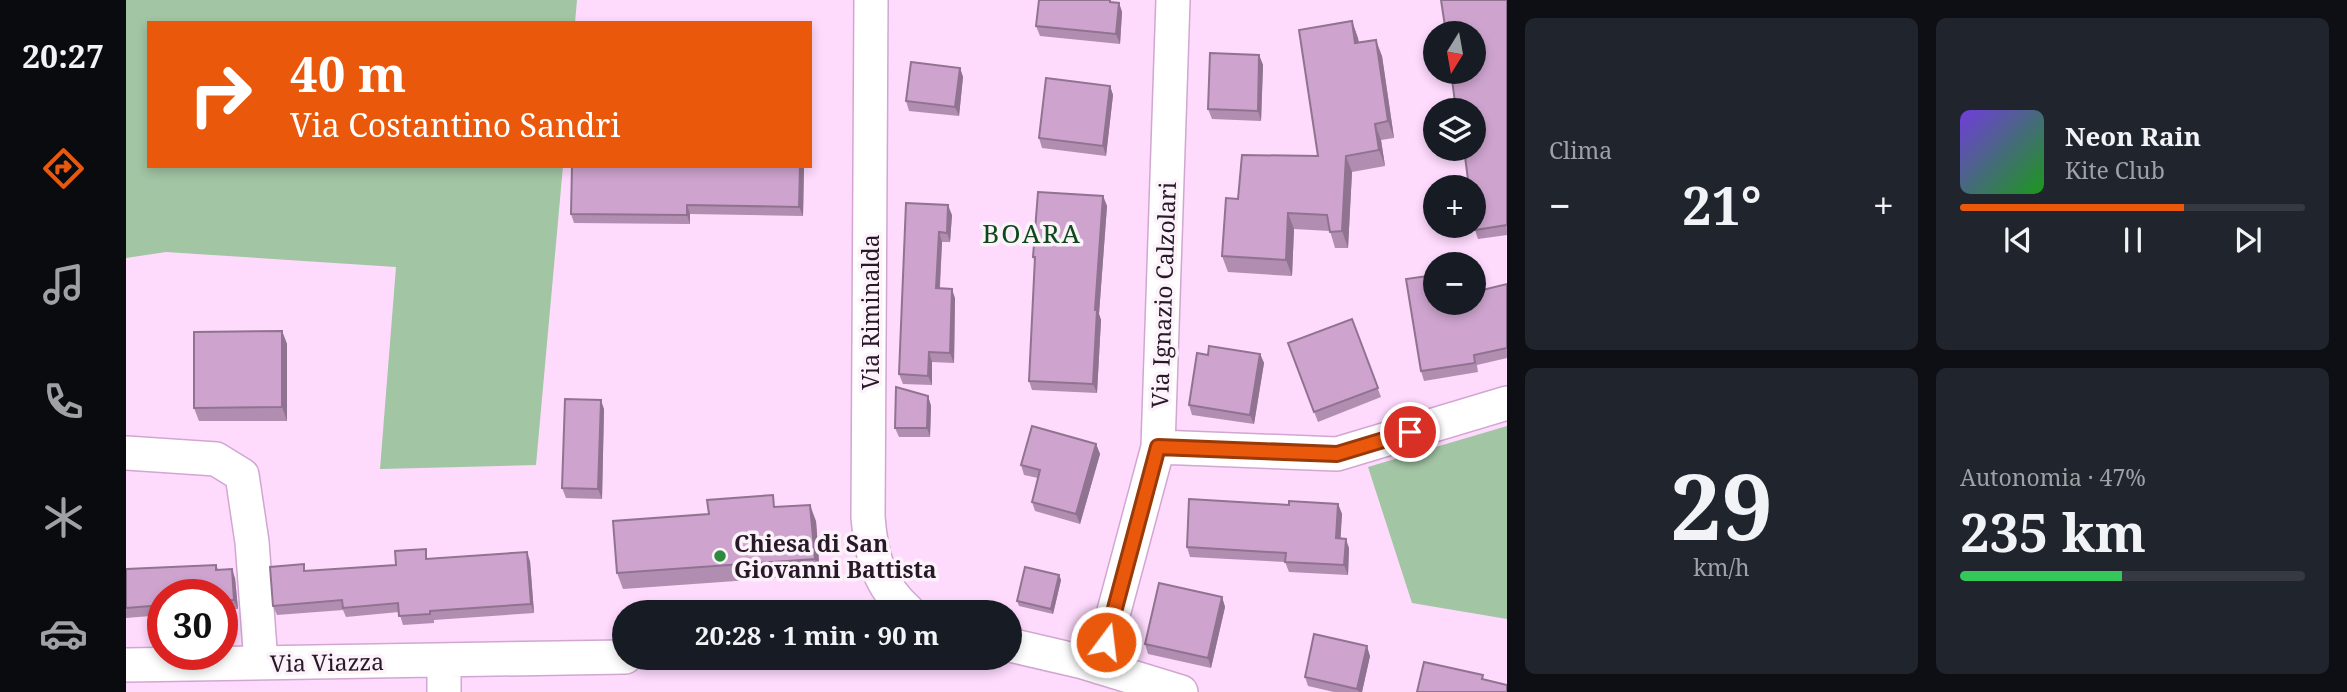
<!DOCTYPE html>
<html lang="it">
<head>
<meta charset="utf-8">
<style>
  :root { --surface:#171b24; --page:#20242c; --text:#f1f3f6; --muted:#9ea1a6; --line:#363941; --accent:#ea580c }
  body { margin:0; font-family:"Noto Serif",serif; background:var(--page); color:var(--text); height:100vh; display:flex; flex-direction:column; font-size:26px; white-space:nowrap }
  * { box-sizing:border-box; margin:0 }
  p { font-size:23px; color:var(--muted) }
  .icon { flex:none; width:38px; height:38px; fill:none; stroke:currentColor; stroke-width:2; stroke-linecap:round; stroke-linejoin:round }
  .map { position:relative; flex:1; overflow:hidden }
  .panel { display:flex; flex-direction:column; gap:18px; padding:18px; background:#0d0f14; width:840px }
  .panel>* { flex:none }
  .top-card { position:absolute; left:21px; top:21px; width:665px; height:147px; border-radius:0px; box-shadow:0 4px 10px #0003; background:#ea580c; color:#fff; overflow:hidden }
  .needle { width:46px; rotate:191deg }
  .buttons { position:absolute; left:1297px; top:21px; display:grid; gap:14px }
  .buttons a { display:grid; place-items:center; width:63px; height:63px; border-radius:50%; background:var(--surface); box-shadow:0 4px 10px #0003; font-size:35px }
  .speed { position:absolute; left:21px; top:579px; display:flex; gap:14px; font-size:35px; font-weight:700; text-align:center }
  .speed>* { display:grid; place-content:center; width:91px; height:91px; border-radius:50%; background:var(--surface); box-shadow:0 4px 10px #0003; line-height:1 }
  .speed .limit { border:10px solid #d22; background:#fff; color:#111 }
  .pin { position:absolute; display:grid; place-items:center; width:60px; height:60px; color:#fff; margin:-30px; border:4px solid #fff; border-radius:50%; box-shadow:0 2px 7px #0007 }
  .me { position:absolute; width:77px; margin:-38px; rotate:15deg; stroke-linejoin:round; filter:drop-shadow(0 0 5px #0008) }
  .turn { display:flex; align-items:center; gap:24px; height:147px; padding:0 28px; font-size:32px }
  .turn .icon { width:91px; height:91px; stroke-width:2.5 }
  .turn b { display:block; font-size:49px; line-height:60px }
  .big { font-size:52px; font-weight:700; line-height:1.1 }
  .panel .card { flex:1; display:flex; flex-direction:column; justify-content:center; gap:10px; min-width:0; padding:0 24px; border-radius:10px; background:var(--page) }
  .panel .dial { align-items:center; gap:0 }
  .dial b { font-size:91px; line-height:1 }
  .song { display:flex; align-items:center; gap:21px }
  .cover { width:84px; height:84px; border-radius:10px; background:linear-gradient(135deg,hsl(260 70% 55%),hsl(120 70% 35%)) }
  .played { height:7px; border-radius:4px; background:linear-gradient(90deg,var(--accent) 65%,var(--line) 65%) }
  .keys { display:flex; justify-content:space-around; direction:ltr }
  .heat { display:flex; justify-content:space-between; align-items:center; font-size:38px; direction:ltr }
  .charge { height:10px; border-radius:5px; background:linear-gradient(90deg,#34c759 47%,var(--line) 0) }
  .panel .tiles { flex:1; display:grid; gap:18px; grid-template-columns:repeat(2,1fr) }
  .trip { position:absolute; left:486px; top:600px; width:410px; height:70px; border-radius:35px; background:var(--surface); box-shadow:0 4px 10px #0003; font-weight:700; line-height:70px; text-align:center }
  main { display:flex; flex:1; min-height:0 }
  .tab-bar { display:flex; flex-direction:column; width:126px; justify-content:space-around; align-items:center; background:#090b0e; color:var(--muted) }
  .tab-bar .icon { width:49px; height:49px }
  .tab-bar .current { color:var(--accent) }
  .tab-bar b { font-size:32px; color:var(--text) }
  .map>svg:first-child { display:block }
</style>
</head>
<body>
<main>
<nav class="tab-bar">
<b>20:27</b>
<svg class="icon current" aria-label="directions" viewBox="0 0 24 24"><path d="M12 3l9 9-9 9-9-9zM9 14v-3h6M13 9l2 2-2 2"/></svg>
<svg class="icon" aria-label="music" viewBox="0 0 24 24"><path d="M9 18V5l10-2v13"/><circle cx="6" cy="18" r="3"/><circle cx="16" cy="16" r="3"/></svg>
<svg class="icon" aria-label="phone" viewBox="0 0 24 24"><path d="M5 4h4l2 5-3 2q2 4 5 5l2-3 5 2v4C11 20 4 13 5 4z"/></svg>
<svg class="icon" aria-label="climate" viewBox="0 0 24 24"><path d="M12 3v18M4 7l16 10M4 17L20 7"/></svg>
<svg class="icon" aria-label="car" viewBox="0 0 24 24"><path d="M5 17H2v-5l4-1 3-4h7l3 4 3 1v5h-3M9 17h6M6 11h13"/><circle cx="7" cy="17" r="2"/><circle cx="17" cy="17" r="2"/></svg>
</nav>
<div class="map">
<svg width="1381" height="692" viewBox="0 0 1381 692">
  <rect width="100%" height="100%" fill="#fedafd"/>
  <path fill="#a2c5a4" d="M0,0H451L449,23H23V166H437L410,465L254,469L270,267L40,252L0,258Z
    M1381,426V619L1286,603L1242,467Z"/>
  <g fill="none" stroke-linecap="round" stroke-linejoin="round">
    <g stroke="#d1a7d1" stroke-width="36">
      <path id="minor" d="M745,0L742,517C745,556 753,586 783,612
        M1032,447L1211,454L1381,403
        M0,453L90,459L116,475L126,542L135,663
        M884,645L957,662L1055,692
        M318,660V692
        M0,665L499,657
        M973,667L1032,447L1047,0"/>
    </g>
    <use href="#minor" stroke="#fff" stroke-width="33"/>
  </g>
  <path fill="#b18db1" d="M1381,0V235L1352,239L1349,230Z
    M988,2L993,3L996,12L994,44L914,36L910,26Z
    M1226,21L1233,42L1256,56L1268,138L1255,140L1259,166L1226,172L1222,248H1209L1204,231L1168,229L1166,276L1102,272L1096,256L1112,199L1192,156Z
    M1133,55L1137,65L1135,121L1086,119L1082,109Z
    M834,68L837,77L833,116L783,111L780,101Z
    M984,86L987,95L980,156L916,148L913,138Z
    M446,166H678L677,216L564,214V224L448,223L445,214Z
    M977,196L981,206L973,314L975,320L971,393L906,390L903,381L909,263L907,257Z
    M780,203L826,215L824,242H816L814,288L829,298L828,363L806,362V385L777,384L773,374Z
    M1381,284V358L1351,365L1352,372L1298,381L1295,371L1309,303Z
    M1226,319L1255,397L1192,422L1162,343Z
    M156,331L161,344V421H73L68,408Z
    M1134,354L1138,363L1128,424L1066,415L1063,405L1082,355Z
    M802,396L805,406L804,437H773L769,428Z
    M478,409L476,499L440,498L436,488Z
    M970,444L974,454L954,524L909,511L906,502L912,478L898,475L895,465Z
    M1212,504L1216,514L1214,538L1223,548L1222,575L1163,572L1159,562L1064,557L1061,547L1163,505Z
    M651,507L690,521L694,575L497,589L491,573L583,514Z
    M303,559L404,561L408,613L308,620V623L277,625L273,612L220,617L217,610L151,615L147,606L180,571L270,565Z
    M90,565L92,569L109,578L112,609L96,610V595H37V615L0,618V569Z
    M933,575L935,580L927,614L893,606L891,601Z
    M1096,597L1099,607L1085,668L1022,654L1019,644Z
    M1244,656L1236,692H1208L1182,686L1179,677Z"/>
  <path fill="#907390" d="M993,3L996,12L994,44L990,34Z
    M1226,21L1232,38L1235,59L1229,43Z
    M1250,40L1256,56L1268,138L1262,121Z
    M1133,55L1137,65L1135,121L1132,111Z
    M834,68L837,77L833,116L829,107Z
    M984,86L987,95L980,156L977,146Z
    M1249,124L1255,140L1259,166L1253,150Z
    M1220,156L1226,172L1222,248L1216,231Z
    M674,166H678L677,216L673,207Z
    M977,196L981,206L973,314L975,320L971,393L967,384L969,310Z
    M561,205L564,214V224L561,215Z
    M822,205L826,215L824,242L821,233Z
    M1162,213L1168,229L1166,276L1160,260Z
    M813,232L816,242L813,298L810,288Z
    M826,289L829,298L828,363L824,353Z
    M156,331L161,344V421L156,407Z
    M803,352L806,362V385L802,376Z
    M1134,354L1138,363L1128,424L1124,415Z
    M802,396L805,406L804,437L801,428Z
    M475,400L478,409L476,499L472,489Z
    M970,444L974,454L954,524L950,514Z
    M1212,504L1216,514L1214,548L1210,538Z
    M684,505L690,521L694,575L689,559Z
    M1220,539L1223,548L1222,575L1218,565Z
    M401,552L404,561L408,613L405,604Z
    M106,569L109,578L112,609L108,600Z
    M933,575L935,580L927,614L925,609Z
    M1096,597L1099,607L1085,668L1082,658Z
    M1241,646L1244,656L1236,692H1233L1231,689Z"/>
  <path fill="#cea4ce" stroke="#907390" stroke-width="2" d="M913,0H984V2L993,3L990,34L910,26Z
    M1315,0H1381V225L1349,230L1348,221V187H1343L1338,149H1348V110H1330L1325,72H1348V33H1320Z
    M1226,21L1229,43L1250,40L1262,121L1249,124L1253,150L1220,156L1216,231L1204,232L1201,215L1162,213L1160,260L1096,256L1100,198L1112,199L1116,155L1192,156L1173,30Z
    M1084,53L1133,55L1132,111L1082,109Z
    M785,62L834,68L829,107L780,101Z
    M920,78L984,86L977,146L913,138Z
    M446,166H674L673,207L561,205V215L445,214Z
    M912,192L977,196L969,310H971L967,384L903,381L909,257H907Z
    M780,203L822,205L821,233L813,232L810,288L826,289L824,353L803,352L802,376L773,374Z
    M1309,275V303H1348V292L1381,284V348L1348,355L1349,363L1295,371L1280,279Z
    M1226,319L1252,388L1188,412L1162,343Z
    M156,331V407L68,408V332Z
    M1083,346L1134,354L1124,415L1063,405L1071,353L1082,355Z
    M770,387L802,396L801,428H769Z
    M439,399L475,400L472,489L436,488Z
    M906,426L970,444L950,514L906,502L914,470L895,465Z
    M647,495L648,507L684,505L689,559L491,573L487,521L583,514L581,500Z
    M1063,499L1163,505V501L1212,504L1210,538L1220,539L1218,565L1159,562L1160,553L1061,547Z
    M300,549V559L401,552L405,604L304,611V614L273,616L272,603L217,608L216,600L147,606L144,567L178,564V571L270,565L269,551Z
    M90,565V570L106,569L108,600L96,601V595H37V605L0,608V569Z
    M899,567L933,575L925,609L891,601Z
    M1033,583L1096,597L1082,658L1019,644Z
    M1188,634L1241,646L1231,689L1179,677Z
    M1298,662L1357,675L1356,679L1381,685V692H1291Z"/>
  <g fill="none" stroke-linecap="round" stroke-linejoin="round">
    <g stroke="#983908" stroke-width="18">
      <path id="route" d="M980,642L1032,447L1211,454L1284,432"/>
    </g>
    <use href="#route" stroke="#ea580c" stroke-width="12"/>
  </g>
  <circle fill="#2d8b3d" stroke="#fbf2fa" stroke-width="2.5" cx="594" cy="556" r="7"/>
  <g text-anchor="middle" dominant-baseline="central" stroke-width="7" stroke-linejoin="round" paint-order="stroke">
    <g font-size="23" fill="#281928" stroke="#fbf2fa">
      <text transform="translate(1037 295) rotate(-88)">Via Ignazio Calzolari</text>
      <text transform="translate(744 312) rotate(-90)">Via Riminalda</text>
      <text transform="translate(201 662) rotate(-1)">Via Viazza</text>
    </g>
    <g font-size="23" font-weight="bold" fill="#281928" stroke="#fbf2fa" text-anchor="start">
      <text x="608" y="543">Chiesa di San<tspan x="608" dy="26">Giovanni Battista</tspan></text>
    </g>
    <g font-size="26" letter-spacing="2" fill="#0c4a19" stroke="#fbf2fa">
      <text x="906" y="233">BOARA</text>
    </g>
  </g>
</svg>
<div class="buttons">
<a><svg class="needle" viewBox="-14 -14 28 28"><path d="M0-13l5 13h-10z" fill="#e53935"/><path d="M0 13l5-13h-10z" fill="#9ea1a6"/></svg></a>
<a><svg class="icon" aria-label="layers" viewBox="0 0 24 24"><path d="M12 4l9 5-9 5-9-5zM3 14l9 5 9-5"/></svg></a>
<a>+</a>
<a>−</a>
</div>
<div class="speed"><div class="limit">30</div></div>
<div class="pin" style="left:1284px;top:432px;background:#d93025"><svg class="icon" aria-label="arrive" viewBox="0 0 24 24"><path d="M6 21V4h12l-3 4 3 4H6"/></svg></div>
<svg class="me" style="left:980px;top:642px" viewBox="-20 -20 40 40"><circle r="17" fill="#ea580c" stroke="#fff" stroke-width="3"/><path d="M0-11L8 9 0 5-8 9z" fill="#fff"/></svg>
<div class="trip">20:28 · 1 min · 90 m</div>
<div class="top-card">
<div class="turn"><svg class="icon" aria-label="right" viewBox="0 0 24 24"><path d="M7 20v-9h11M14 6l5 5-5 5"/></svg><div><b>40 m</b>Via Costantino Sandri</div></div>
</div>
</div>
<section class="panel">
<div class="tiles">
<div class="card"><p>Clima</p>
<div class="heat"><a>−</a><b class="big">21°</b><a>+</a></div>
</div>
<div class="card">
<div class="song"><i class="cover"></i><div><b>Neon Rain</b><p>Kite Club</p></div></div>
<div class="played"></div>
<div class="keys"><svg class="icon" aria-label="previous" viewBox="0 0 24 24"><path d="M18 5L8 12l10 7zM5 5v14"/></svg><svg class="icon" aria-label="pause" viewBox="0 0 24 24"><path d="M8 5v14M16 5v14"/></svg><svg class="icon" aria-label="next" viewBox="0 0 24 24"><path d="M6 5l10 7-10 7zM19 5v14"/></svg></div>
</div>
<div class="card dial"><b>29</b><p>km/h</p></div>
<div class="card"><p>Autonomia · 47%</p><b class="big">235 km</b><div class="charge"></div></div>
</div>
</section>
</main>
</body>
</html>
